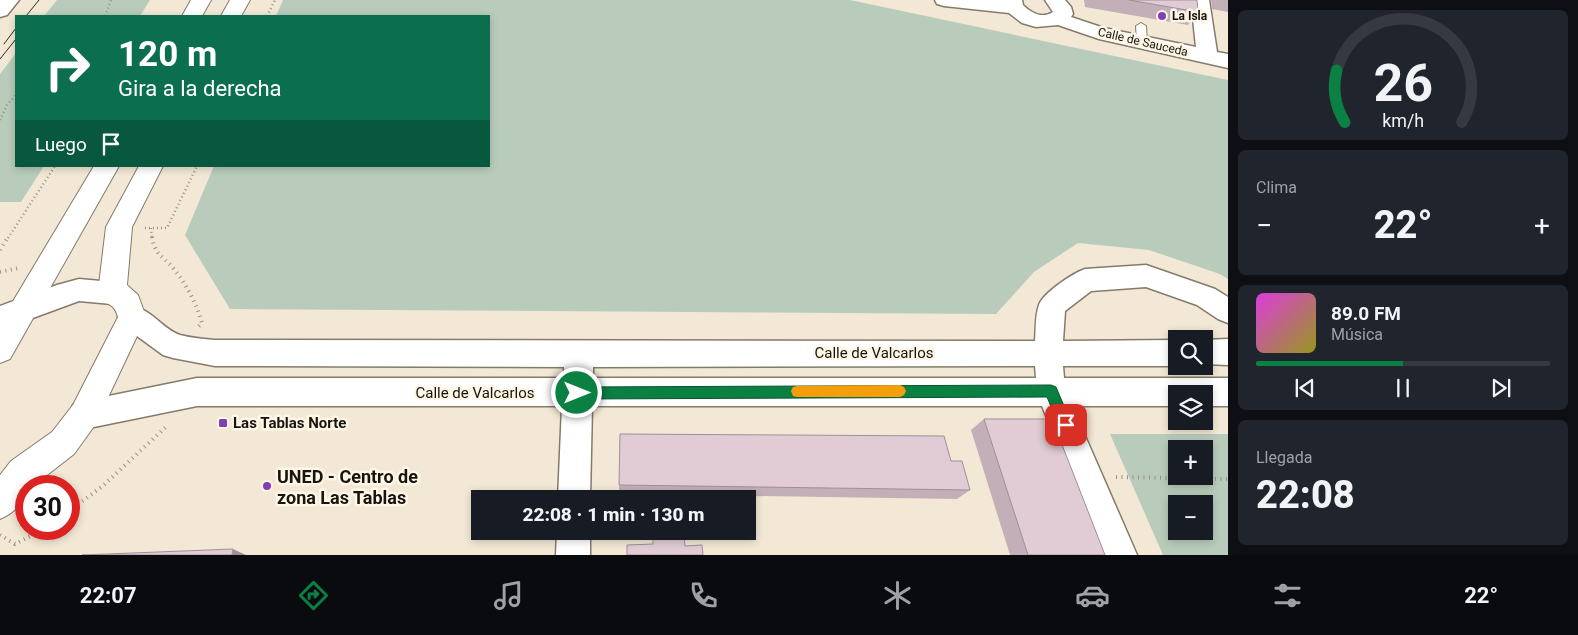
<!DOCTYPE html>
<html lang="es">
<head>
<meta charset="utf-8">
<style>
  :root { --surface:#171b24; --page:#20242c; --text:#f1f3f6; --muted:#9ea1a6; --line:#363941; --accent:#0b8043 }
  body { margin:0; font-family:Roboto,sans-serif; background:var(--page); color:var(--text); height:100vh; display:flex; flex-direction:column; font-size:19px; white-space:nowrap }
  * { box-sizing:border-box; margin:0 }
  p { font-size:16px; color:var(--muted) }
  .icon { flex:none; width:28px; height:28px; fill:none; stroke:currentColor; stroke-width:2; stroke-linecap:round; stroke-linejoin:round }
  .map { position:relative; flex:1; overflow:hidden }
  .details { display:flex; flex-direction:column; gap:10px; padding:10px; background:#0d0f14; width:350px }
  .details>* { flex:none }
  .top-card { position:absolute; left:15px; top:15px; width:475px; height:152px; border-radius:0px; box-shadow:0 2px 8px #0003; background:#0b6e4f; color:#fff; overflow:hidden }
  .tools { position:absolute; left:1168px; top:330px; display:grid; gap:10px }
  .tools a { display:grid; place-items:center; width:45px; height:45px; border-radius:0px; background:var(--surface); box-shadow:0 2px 8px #0003; font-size:25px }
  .speed { position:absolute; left:15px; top:475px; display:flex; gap:10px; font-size:25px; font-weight:700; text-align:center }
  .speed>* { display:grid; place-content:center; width:65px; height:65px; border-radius:50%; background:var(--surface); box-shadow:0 2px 8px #0003; line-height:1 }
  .speed .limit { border:8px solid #d22; background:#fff; color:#111 }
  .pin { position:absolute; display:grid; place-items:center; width:42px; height:42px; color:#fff; margin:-21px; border-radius:10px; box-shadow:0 2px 8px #0006 }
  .me { position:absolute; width:55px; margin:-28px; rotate:90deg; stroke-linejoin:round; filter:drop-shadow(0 0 4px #0008) }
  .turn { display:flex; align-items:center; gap:18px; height:105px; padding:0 20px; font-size:22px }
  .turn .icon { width:65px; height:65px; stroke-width:2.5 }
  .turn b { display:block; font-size:35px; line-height:42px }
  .then { display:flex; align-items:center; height:48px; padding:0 20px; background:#0003; gap:10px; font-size:19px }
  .big { font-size:38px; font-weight:800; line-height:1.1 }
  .details .tile { flex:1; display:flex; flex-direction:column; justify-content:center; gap:8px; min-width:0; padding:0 18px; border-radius:8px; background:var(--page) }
  .details .dial { align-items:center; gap:0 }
  .dial svg { height:130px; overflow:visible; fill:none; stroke:var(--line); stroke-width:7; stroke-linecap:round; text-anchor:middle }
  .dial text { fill:var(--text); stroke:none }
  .song { display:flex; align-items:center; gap:15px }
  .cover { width:60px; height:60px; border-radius:8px; background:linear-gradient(135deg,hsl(300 70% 55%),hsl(60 70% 35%)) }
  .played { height:5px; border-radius:2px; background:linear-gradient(90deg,var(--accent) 50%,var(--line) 50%) }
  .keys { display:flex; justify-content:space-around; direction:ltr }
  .heat { display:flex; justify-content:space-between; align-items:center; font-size:28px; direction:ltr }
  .trip { position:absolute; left:471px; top:490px; width:285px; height:50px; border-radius:0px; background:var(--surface); box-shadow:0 2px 8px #0003; font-weight:800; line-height:50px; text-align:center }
  .tabs { display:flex; height:80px; justify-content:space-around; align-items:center; background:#090b0e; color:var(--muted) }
  .tabs .icon { width:35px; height:35px }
  .tabs .current { color:var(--accent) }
  .tabs b { font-size:22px; color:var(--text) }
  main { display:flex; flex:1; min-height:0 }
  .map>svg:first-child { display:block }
</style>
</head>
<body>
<main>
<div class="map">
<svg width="1228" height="555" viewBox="0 0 1228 555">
  <rect width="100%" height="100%" fill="#f2e8d5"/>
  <path fill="#b9ccbb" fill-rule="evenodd" d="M57,0H150L140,16H44Z
    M283,0H850L1228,80V279L1220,274L1149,250L1078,243L1034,272L996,314L230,309L185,235L214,166H489V16H276Z
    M16,53V166H44L21,202H0V74Z
    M1110,434H1228V555H1163ZM1176,449H1204V476H1176ZM1176,504H1204V531H1176Z"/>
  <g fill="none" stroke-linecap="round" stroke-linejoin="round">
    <g stroke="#847b6a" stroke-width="2">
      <path id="lane" d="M1141,23L1146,26L1147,43L1142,46L1137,43L1136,26Z"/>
    </g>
    <g stroke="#847b6a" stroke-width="3">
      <path id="street" d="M0,0H19L7,15L0,17Z
        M935,0H1022L1023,5C1031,13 1042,19 1053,12L1045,0H1065L1071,7L1073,14L1071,17L1104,28L1196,47L1191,0H1209L1217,52L1228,54V68L1099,39L1058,25L1036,27L1022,23L1009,13L944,6L937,4Z
        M1146,265L1215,289L1228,297V323L1218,319L1197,305L1146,287L1091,291L1065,311L1063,341L1176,340V366H1063L1064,378H1228V406H1204V394H1176V406H1072L1137,555H1103L1042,406H592L590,499H558L562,406H197L84,429L73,425L69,415L73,405L84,401L197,378H564V367L215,366L173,358L163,355L122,325L118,317L122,309C147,300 159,328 180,335C191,338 204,339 215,340L1035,341C1036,330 1035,316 1039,305C1043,293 1073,273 1085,269ZM1035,366L1036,378H593V367Z
        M79,279L112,282L121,285L125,293L121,301L112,304L79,301L0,330V306L57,285Z
        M1228,339V365L1204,364V340Z
        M557,531H590V555H556Z"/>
    </g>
    <g stroke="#847b6a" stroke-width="2">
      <path id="secondary" d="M191,0H211L202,16H182Z
        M230,0H250L241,16H221Z
        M94,166H119L10,359L0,363V323Z
        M139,166H163L132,227L127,285L138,295L146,317L95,425L74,454L33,486H26C26,502 14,513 0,519V475L11,461L52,432L73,405L118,317C115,307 112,305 102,301L98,293L106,227Z"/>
    </g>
    <path stroke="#9a9385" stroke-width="2.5" stroke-dasharray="1 3" stroke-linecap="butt" d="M105,16L111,0
      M267,16L275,0
      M0,120L7,105L16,95
      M145,228H167L197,166
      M151,228L152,238
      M8,238L55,166"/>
    <path stroke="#9a9385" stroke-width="4" stroke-dasharray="1 4.5" stroke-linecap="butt" d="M152,237C155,255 162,255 173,268C187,285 196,303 202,323L198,327
      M0,250L8,237
      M0,272L19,268
      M1116,477L1228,479
      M69,511L104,485L168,425
      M0,535L15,544L44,529"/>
    <use href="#lane" fill="#fff" fill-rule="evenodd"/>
    <use href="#street" fill="#fff" fill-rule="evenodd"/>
    <use href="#secondary" fill="#fff" fill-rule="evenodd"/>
    <path stroke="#2f2a22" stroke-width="1" d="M26,16L39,0
      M4,44L16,28
      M0,59L16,39"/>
  </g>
  <path fill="#c2afb8" d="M1084,0H1197L1198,12L1188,25L1085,7Z
    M1211,0H1228V12L1212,9Z
    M984,419L1105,555H1010L971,430Z
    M620,434L951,461L970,490L957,499L619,494Z"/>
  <path fill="#9e8f96" d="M233,549L246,555H232Z"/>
  <path fill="#e1ccd6" stroke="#9e8f96" d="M1129,0H1197L1198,12Z
    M984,419H1052L1105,555H1028Z
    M620,434L944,436L951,461H962L970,490L619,485Z
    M653,532L684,534L685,546L702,545L703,555H627V545L653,544Z
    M233,549L232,555H82Z"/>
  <path fill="#0b8043" stroke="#07532c" d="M1051,385L1056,387L1072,425L1070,430L1066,431L1061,430L1047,397L577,399L573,397L571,393L573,389L577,387Z"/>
  <path fill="#f59e0b" d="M900,385L904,387L906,391L904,395L900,397H797L793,396L791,391L793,387L797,386Z"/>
  <g fill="#853eb1" stroke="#fef6e6" stroke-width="2">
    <circle cx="1162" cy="16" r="5"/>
    <rect x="218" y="418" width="10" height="10" rx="2.5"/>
    <circle cx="267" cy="486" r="5"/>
  </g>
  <g text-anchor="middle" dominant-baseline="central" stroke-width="5" stroke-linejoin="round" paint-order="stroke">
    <g font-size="12" font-weight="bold" fill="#19150e" stroke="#fef6e6" text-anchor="start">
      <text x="1172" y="16">La Isla</text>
    </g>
    <g font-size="12" fill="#19150e" stroke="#fef6e6">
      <text transform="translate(1143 42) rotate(13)">Calle de Sauceda</text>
    </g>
    <g font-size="15" fill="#19150e" stroke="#fef6e6">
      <text x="874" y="353">Calle de Valcarlos</text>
      <text x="475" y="393">Calle de Valcarlos</text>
    </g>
    <g font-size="15" font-weight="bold" fill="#19150e" stroke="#fef6e6" text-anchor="start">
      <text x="233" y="423">Las Tablas Norte</text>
    </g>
    <g font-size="18" font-weight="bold" fill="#19150e" stroke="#fef6e6" text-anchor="start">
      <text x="277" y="476">UNED - Centro de<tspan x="277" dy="21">zona Las Tablas</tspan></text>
    </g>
  </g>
</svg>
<div class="tools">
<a><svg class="icon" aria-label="search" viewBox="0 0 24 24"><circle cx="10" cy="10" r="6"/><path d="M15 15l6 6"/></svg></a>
<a><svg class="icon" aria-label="layers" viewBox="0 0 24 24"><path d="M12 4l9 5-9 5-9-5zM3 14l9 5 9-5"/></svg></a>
<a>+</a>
<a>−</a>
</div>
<div class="speed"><div class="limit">30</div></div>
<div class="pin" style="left:1066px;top:425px;background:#d93025"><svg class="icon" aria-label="arrive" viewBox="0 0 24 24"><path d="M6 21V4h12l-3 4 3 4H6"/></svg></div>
<svg class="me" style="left:577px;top:393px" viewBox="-20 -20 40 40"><circle r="17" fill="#0b8043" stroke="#fff" stroke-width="3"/><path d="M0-11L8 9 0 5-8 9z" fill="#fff"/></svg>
<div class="trip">22:08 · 1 min · 130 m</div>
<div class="top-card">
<div class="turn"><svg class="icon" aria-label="right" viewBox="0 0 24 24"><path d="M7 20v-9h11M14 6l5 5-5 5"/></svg><div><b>120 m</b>Gira a la derecha</div></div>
<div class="then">Luego<svg class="icon" aria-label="arrive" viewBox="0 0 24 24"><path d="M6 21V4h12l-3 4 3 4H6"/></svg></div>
</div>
</div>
<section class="details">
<div class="tile dial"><svg viewBox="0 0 100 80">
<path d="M14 69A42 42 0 1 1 86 69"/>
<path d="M14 69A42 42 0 0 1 9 37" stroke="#0b8043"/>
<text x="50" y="56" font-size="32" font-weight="700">26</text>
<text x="50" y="72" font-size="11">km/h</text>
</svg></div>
<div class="tile"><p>Clima</p>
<div class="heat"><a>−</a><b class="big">22°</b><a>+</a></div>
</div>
<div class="tile">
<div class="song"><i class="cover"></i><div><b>89.0 FM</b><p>Música</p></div></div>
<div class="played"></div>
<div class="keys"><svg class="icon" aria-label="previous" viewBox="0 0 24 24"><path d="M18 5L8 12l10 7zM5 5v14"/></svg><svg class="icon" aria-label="pause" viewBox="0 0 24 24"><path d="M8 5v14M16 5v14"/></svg><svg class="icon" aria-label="next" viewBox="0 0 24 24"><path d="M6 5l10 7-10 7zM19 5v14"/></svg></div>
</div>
<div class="tile"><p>Llegada</p><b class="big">22:08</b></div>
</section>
</main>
<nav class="tabs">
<b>22:07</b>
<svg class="icon current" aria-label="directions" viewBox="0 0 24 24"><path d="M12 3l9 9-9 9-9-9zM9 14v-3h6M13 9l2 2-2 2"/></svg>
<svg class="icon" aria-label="music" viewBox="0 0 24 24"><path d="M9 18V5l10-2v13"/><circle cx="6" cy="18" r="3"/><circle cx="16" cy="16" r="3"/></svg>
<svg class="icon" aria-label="phone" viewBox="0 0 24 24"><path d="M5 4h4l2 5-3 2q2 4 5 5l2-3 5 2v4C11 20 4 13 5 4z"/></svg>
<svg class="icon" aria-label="climate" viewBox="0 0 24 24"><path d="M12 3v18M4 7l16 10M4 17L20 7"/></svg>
<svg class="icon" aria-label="car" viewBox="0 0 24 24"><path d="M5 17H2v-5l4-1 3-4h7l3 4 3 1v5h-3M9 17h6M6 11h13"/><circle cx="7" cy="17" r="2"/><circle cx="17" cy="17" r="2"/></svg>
<svg class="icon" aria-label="filters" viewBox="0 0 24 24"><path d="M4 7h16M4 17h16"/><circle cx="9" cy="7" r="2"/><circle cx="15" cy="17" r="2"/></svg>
<b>22°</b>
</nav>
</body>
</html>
